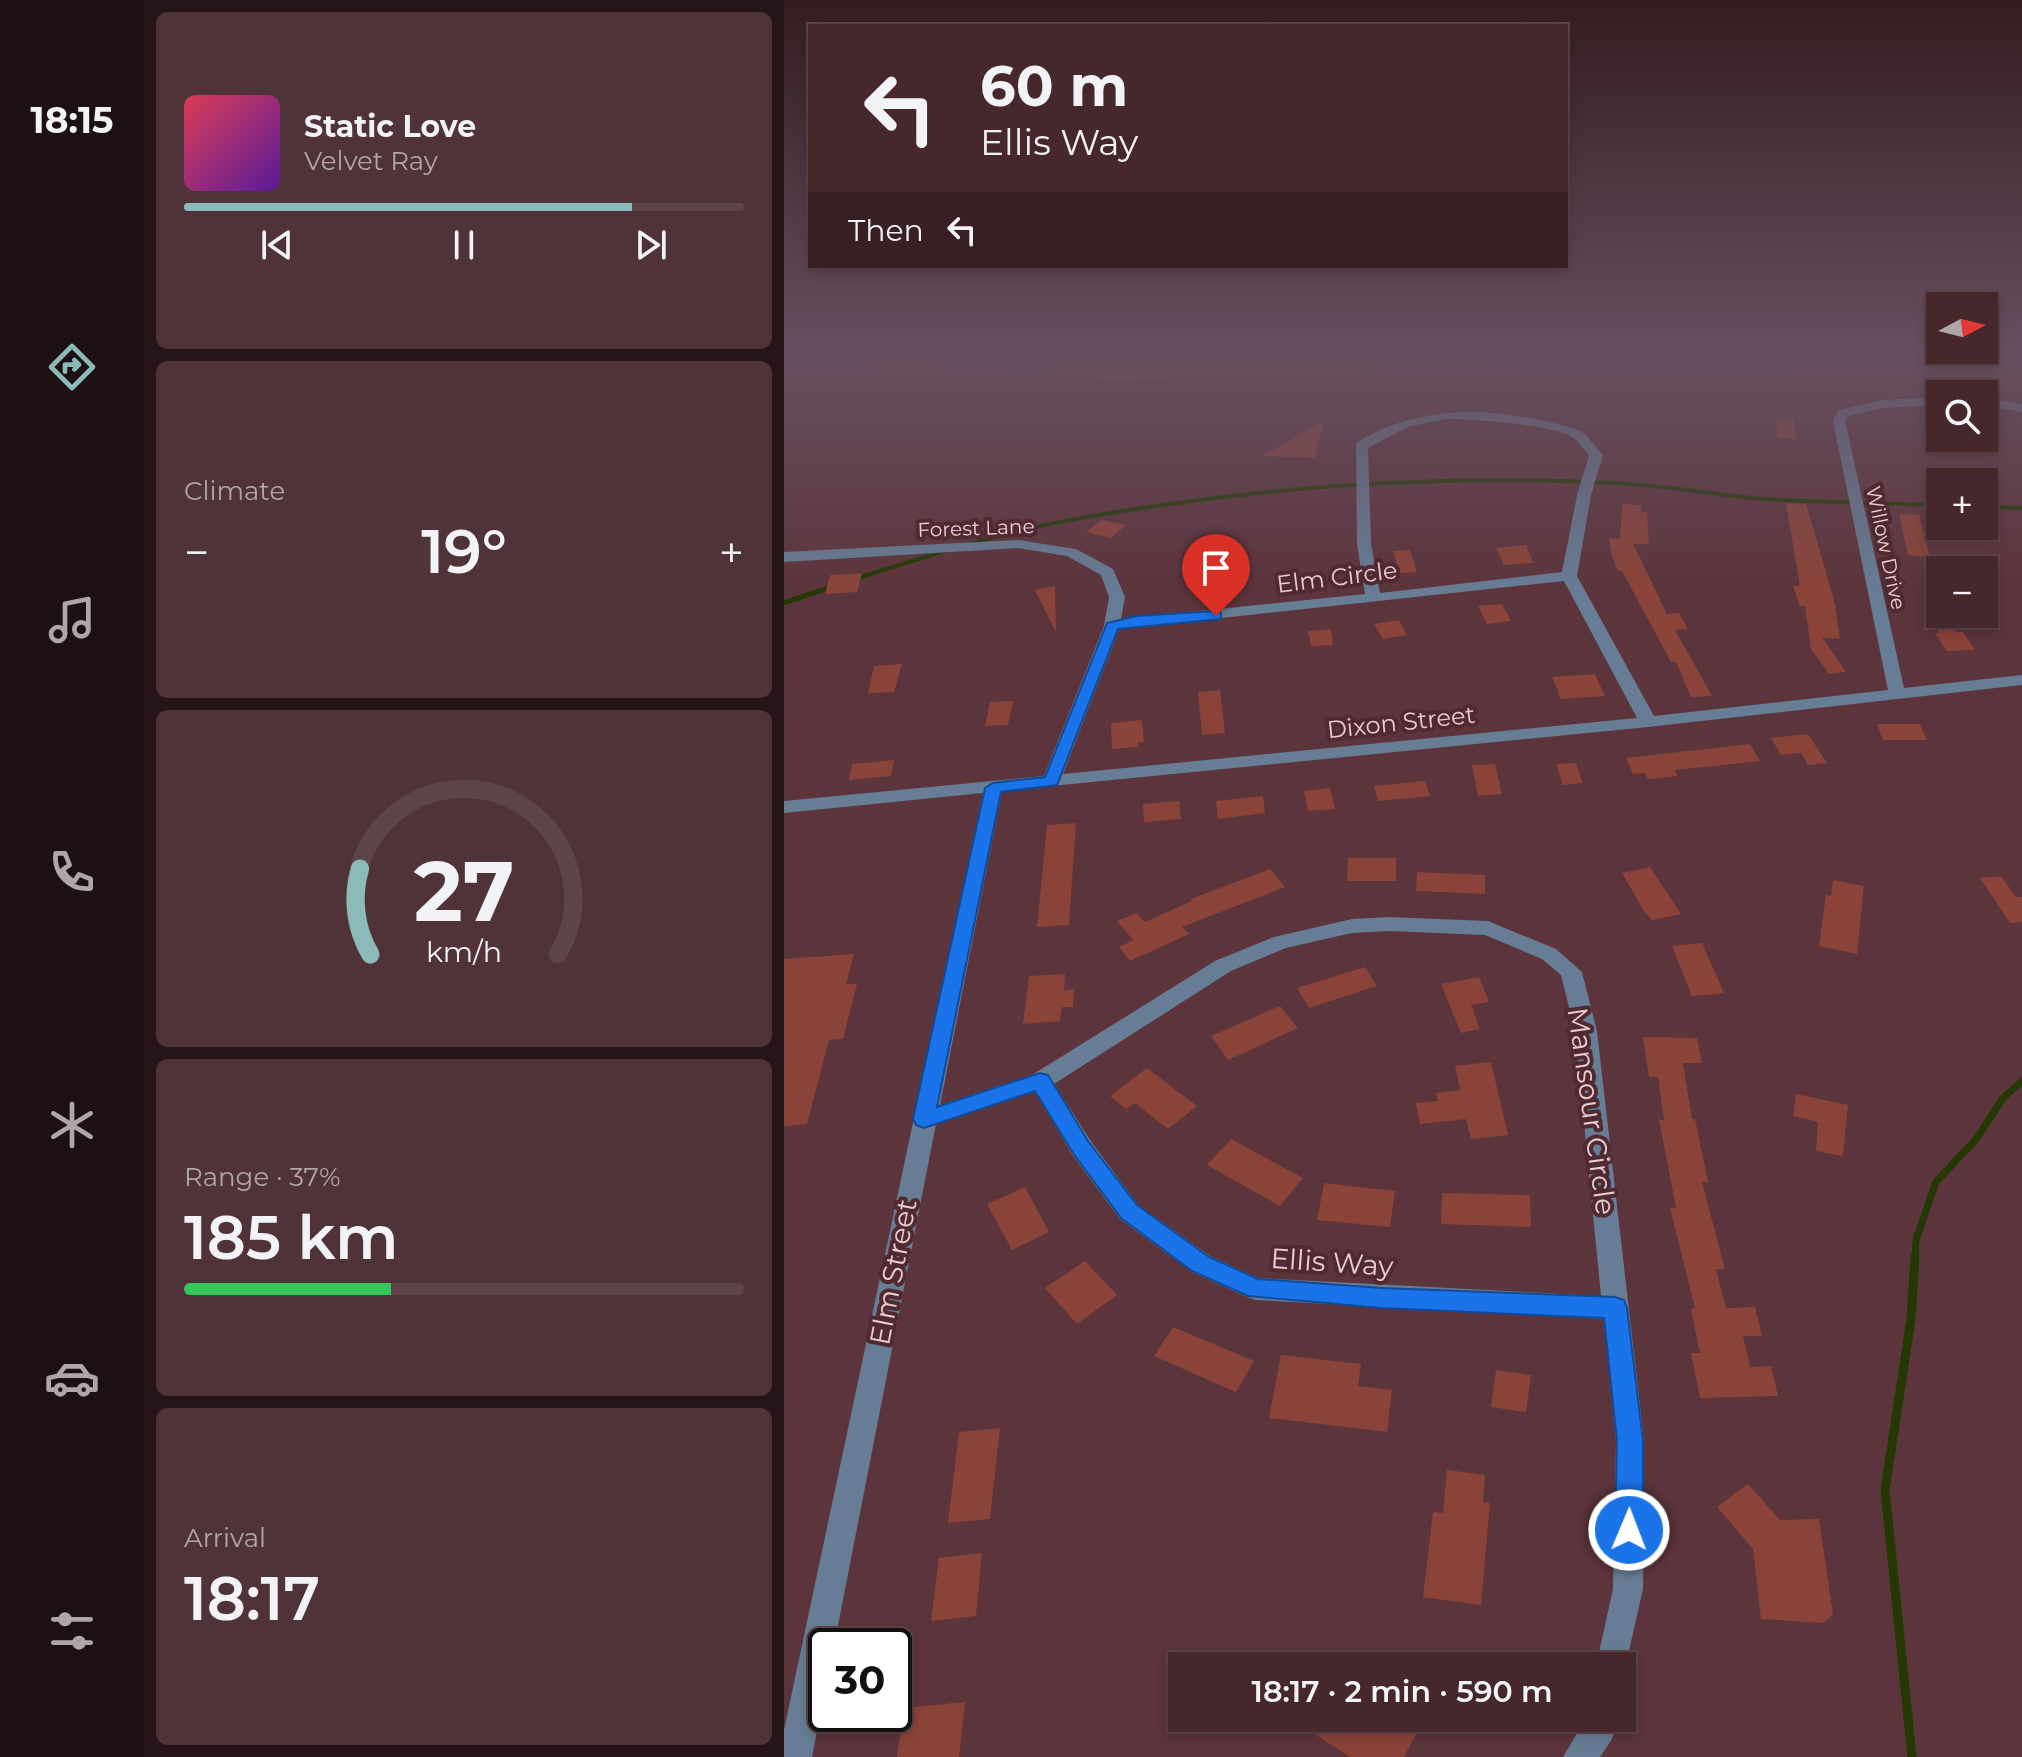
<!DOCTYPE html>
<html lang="en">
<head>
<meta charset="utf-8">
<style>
  :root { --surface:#45272c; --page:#4f3338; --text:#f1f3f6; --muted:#b0a5a9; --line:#5d4448; --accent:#8bbbb9 }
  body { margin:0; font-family:Montserrat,sans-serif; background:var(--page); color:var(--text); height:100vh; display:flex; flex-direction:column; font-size:30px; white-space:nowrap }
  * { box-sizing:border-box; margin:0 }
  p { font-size:26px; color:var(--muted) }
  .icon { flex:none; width:44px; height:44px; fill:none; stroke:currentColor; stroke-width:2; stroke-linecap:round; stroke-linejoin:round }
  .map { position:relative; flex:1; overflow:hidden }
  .side { display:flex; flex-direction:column; gap:12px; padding:12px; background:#261518; width:640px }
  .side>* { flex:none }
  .guide { position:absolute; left:24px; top:24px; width:760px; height:244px; border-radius:0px; box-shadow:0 4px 12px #0003,0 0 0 2px var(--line); background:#45272c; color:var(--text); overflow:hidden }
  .needle { width:52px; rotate:83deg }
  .buttons { position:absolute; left:1142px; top:292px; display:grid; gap:16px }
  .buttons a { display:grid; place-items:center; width:72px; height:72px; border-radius:0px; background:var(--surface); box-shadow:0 4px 12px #0003,0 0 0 2px var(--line); font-size:40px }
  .speed { position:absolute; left:24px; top:1628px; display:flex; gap:16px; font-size:40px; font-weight:700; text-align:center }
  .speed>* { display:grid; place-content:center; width:104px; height:104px; border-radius:50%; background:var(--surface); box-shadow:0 4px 12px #0003,0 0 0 2px var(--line); line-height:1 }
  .speed .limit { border:4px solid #111; border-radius:12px; background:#fff; color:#111 }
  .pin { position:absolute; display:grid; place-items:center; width:68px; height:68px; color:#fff; margin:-82px -34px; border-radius:50% 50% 50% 0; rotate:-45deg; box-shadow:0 0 8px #0007 }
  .pin .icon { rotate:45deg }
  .me { position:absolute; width:88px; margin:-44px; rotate:1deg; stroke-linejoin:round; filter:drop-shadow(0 0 6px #0008) }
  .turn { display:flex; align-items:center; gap:28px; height:168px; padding:0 40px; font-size:36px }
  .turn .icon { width:104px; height:104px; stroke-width:2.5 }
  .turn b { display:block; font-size:56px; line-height:68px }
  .then { display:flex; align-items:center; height:76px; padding:0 40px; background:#0003; gap:16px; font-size:30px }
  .big { font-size:60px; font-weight:600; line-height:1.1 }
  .side .tile { flex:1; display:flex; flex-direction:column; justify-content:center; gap:12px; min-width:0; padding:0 28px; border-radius:12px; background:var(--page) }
  .side .dial { align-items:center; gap:0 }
  .dial svg { height:208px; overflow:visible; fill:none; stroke:var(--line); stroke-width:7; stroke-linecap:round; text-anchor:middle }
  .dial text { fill:var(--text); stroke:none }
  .song { display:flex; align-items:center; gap:24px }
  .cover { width:96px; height:96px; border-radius:12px; background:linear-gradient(135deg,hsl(350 70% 55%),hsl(270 70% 35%)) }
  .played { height:8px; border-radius:4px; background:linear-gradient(90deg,var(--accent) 80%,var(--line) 80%) }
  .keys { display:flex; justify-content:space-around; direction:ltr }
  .heat { display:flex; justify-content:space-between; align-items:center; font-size:44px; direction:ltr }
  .charge { height:12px; border-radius:6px; background:linear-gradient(90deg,#34c759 37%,var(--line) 0) }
  .trip { position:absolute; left:384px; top:1652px; width:468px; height:80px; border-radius:0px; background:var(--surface); box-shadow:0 4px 12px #0003,0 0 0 2px var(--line); font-weight:600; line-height:80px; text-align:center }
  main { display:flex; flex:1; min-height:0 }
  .dock { display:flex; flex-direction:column; width:144px; justify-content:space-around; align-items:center; background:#1c1012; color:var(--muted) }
  .dock .icon { width:56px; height:56px }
  .dock .on { color:var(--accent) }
  .dock b { font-size:36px; color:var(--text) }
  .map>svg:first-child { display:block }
</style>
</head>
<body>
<main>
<nav class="dock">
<b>18:15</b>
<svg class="icon on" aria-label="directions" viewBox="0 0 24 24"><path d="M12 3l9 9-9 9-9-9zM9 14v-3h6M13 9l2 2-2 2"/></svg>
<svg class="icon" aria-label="music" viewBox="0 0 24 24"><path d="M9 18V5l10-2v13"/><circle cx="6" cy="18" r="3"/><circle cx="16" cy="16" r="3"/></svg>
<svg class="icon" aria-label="phone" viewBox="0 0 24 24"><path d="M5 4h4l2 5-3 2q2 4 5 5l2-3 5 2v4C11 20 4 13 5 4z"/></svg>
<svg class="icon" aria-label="climate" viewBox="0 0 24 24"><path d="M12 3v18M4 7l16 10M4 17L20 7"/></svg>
<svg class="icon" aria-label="car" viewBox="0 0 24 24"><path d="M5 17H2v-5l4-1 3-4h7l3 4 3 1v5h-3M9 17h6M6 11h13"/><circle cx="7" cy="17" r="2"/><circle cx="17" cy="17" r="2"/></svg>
<svg class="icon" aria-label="filters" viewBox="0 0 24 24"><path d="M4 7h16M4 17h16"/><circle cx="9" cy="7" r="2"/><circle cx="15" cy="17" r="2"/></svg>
</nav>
<section class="side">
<div class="tile">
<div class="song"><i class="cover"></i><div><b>Static Love</b><p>Velvet Ray</p></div></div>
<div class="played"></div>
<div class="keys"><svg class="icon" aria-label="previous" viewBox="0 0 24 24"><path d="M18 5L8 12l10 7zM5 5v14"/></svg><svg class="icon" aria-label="pause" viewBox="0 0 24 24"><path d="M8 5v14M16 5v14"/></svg><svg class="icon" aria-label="next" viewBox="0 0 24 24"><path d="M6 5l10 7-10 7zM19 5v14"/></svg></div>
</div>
<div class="tile"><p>Climate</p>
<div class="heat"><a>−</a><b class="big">19°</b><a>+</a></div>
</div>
<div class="tile dial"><svg viewBox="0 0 100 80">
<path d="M14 69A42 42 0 1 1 86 69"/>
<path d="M14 69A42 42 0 0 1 10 36" stroke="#8bbbb9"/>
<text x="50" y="56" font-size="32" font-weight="700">27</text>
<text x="50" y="72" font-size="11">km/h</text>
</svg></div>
<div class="tile"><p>Range · 37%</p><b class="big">185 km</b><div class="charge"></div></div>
<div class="tile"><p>Arrival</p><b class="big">18:17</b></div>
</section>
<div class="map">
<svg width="1238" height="1757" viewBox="0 0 1238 1757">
  <rect width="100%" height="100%" fill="#5c343b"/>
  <path fill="#6f4e26" d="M308,348H1238V351L678,364L327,381L263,370Z"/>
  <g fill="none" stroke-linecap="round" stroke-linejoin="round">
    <path stroke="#233803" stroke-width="4" d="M1200,507L1238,508
      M186,544C256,523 328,512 400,502C543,482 685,476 829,483C880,485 930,495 980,499C1038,503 1098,503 1156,505
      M73,578L164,550"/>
    <path stroke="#233803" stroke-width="5" d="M72,578L80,576
      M0,603L50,586"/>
    <path stroke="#233803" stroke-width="7" d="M1131,1259L1132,1240L1152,1182L1193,1138L1219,1098L1238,1081"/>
    <path stroke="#233803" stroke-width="9" d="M1128,1757L1101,1490L1127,1319L1131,1257"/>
  </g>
  <path fill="#8a4339" d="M98,351L122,359L133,353L172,359L149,374L141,372L140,375L68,362Z
    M992,419H1010L1012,439L994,438Z
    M540,421L531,458L478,456Z
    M1002,503L1022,504L1051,604L1056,639L1038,637L1062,672L1045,674L1027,649L1021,606H1016L1009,586H1016Z
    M838,504L857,505V512H863L865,544H849L883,614L895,613L904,629L891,630L928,696L907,697L892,662H887L838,571H834L827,553L825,538L836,539Z
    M1115,514L1135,515L1146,557L1124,555Z
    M317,520L342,525L327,538L302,532Z
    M742,545L749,563L720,565L712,548Z
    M626,550L633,572L616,573L609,551Z
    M78,573L73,592L41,594L46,575Z
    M445,573V591L426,592V574Z
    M271,586L272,632L251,590Z
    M718,604L727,621L703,624L694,606Z
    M1147,614H1164L1172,632H1179L1191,650L1163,651L1151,633H1155Z
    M615,620L623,635L599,639L590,624Z
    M547,629L549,645L527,646L524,631Z
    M118,664L110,692L84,693L90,666Z
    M811,674L821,696L777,699L768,677Z
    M436,690L441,733L418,735L414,692Z
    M229,701L224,725L201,726L206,702Z
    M358,720L360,742H354V747L328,749L327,723Z
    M1093,724H1136L1143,740H1099Z
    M1024,734L1043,763L1024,765L1017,753L997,755L987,738Z
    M966,744L976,761L891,770L894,776L864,779L861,773L849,774L842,758Z
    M110,760L107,776L65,780L68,764Z
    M792,763L799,783L779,785L772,764Z
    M711,764L718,794L694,796L688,765Z
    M641,781L646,796L594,801L590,786Z
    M546,788L551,809L524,811L520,791Z
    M479,796L481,813L434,819L432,801Z
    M395,801L397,819L360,822L359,804Z
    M292,823L285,925L253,927L263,825Z
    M564,858H612V881H563Z
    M866,867L897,914L868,920L860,911L838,873Z
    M486,869L501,887L398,927L405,934L346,961L335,947L349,940L333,921L353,913L361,922L408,901L407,899Z
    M633,872L701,875V894L632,891Z
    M1217,876L1232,897H1238V922L1226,923L1196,878Z
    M1049,880L1080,886L1073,954L1035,946L1042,895L1047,896Z
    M918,943L940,993L908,996L888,946Z
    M70,954L62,984H73L59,1039L45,1040L23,1124L0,1126V959Z
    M581,967L593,986L525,1008L513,988Z
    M281,974L280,990L290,989L289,1007H278L276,1021L239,1024L245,976Z
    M695,977L705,1002L687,1005L696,1029L677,1033L657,984Z
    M496,1006L514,1028L444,1060L427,1036Z
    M859,1037L913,1038L918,1063H899L908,1119H911L924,1182H918L941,1269H932L942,1308L971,1307L978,1336H959L966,1367L987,1366L994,1396L916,1398L907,1353H916L907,1309L911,1308L886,1208H892L875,1120H880L874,1077H865Z
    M707,1062L724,1135L687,1139L682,1119L636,1124L632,1103L654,1101L652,1093L676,1090L671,1066Z
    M363,1068L413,1106L384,1129L351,1103L342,1109L326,1096Z
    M1012,1094L1064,1105L1059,1156L1032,1151L1034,1122L1009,1116Z
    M447,1139L519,1178L496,1206L423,1165Z
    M540,1183L611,1191L606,1227L533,1220Z
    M241,1187L265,1232L228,1250L203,1204Z
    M658,1193L746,1195L747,1227L657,1224Z
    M301,1261L333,1295L293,1324L261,1288Z
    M389,1327L470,1361L452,1392L370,1356Z
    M497,1355L577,1364L574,1386L608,1390L603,1432L485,1418Z
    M712,1370L747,1375L742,1412L707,1407Z
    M216,1428L206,1519L164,1523L175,1432Z
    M663,1470L701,1475L699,1502L706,1503L697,1605L639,1597L649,1512L659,1513Z
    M964,1484L996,1520L1035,1519L1049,1615L1039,1623L977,1619L969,1549L933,1507Z
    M198,1553L192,1616L147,1621L155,1558Z
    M181,1702L175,1757H113L120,1708Z
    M506,1718H640L620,1757H566Z"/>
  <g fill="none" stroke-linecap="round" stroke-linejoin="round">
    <path fill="#677d95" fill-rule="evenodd" d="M1156,397V405L1099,408L1064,416L1061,421L1120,688L1238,675V685L864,727L218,791L156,1105L248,1075L431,961L490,937L568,919L605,917L704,921L772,949L798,972L813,1031L860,1441L859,1589L839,1677L838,1666H812L829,1589L832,1441L820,1319L472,1300L463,1297L408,1272L336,1219L288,1154L251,1092L152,1124L50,1646H42V1685L28,1757H0V1730L199,793L0,813V801L260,776L320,626L325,597L317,575L283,556L234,548L0,562V552L234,540L292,549L329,569L341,597L337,619L581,594L573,544L572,443C639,401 717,407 791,429L801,434L819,455L807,495L793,576L870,716L1104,690L1049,421L1054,410L1099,400ZM662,419C688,419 767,424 788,437C795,442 800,449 805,456L793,495L778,572L596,593L587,544L584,448L623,427ZM780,581L853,718L279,774L335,629ZM605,931L701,935L758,959L777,975L791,1031L817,1296L474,1278L426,1256L354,1205L306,1140L270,1084L447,971L502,948L568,933Z
      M1200,397L1238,404V412L1200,405Z
      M802,1718H834L828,1739L816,1757H779Z"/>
  </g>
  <linearGradient id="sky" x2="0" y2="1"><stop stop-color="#331d20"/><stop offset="0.59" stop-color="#665060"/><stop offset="1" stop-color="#665060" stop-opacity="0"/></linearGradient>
  <rect width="1238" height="594" fill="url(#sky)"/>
  <path fill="#1a73e8" stroke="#114b97" stroke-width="2" d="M432,611L437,613V619L334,629L273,785L217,792L153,1107L256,1073L264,1075L304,1141L353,1205L425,1257L474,1279L598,1288L831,1297L840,1300L843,1308L859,1441V1530L855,1539L845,1543L835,1539L831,1530L833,1441L820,1318L598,1308L464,1296L408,1271L337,1218L289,1153L251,1091L140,1128L132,1125L129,1119L201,788L209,783L261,777L323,623L352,616Z"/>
  <g text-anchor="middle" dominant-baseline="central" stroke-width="8" stroke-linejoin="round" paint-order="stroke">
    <g font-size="20" fill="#e7cdd0" stroke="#512a31">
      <text transform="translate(192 528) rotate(-2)">Forest Lane</text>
      <text transform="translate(1102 548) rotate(78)">Willow Drive</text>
    </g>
    <g font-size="24" fill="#e7cdd0" stroke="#512a31">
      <text transform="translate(553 577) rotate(-7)">Elm Circle</text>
      <text transform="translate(617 722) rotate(-6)">Dixon Street</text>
    </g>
    <g font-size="28" fill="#e7cdd0" stroke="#512a31">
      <text transform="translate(808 1111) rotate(82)">Mansour Circle</text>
      <text transform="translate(548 1262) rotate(4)">Ellis Way</text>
      <text transform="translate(109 1272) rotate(-79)">Elm Street</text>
    </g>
  </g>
</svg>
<div class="buttons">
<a><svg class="needle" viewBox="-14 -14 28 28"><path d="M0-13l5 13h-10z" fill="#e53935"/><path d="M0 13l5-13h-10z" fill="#b0a5a9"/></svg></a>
<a><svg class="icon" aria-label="search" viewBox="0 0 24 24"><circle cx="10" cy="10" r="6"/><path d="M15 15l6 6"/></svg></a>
<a>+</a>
<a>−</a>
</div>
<div class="speed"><div class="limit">30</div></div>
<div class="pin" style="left:432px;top:616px;background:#d93025"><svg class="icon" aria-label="arrive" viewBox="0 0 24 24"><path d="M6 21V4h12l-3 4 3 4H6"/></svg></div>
<svg class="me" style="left:845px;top:1530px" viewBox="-20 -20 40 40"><circle r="17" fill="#1a73e8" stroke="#fff" stroke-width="3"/><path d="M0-11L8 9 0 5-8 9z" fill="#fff"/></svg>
<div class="trip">18:17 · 2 min · 590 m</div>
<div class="guide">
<div class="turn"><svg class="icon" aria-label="left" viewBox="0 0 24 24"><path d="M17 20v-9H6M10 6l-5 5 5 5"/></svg><div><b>60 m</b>Ellis Way</div></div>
<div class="then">Then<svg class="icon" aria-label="left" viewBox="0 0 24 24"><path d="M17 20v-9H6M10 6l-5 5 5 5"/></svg></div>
</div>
</div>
</main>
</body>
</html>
